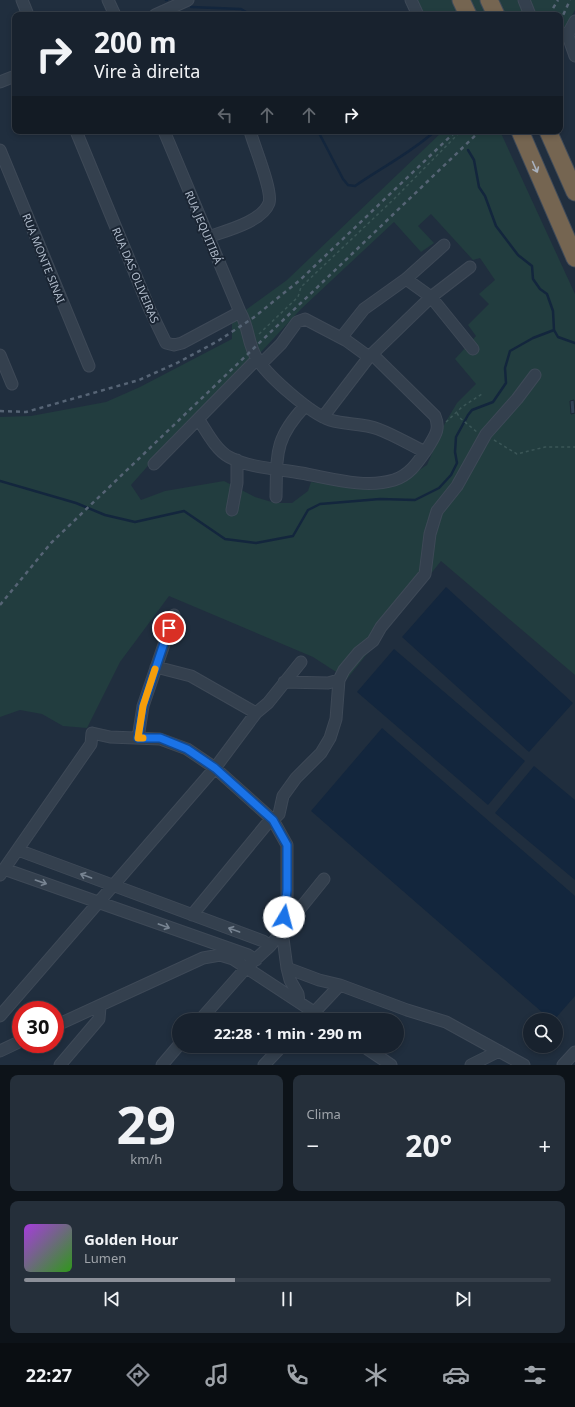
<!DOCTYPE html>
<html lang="pt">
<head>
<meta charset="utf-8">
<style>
  :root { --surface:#18222e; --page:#252f3a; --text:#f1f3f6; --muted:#9fa4aa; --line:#363f4a; --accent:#8c9099 }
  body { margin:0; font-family:"Noto Sans",sans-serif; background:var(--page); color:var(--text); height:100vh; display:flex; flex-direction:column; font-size:15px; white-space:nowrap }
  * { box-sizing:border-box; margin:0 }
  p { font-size:13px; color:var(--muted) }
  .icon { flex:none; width:22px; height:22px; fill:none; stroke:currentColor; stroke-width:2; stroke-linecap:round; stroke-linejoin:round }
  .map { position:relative; height:1065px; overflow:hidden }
  .panel { display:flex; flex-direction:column; gap:10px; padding:10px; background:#0d1319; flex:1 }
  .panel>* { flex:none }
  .hud { position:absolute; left:12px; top:12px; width:551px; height:122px; border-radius:8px; box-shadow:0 2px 6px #0003,0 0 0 1px var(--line); background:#18222e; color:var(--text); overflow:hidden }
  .buttons { position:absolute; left:523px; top:1013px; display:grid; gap:8px }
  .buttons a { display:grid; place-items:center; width:40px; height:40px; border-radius:50%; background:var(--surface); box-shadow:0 2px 6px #0003,0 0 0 1px var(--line); font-size:20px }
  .speed { position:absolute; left:12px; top:1001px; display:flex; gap:8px; font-size:20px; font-weight:700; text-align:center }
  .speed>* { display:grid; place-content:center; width:52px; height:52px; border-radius:50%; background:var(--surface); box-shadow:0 2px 6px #0003,0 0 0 1px var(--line); line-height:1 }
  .speed .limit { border:6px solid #d22; background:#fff; color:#111 }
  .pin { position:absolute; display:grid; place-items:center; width:34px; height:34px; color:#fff; margin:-17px; border:2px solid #fff; border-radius:50%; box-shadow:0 1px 4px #0007 }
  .me { position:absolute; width:44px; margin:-22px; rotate:8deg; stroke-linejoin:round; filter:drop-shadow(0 0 3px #0008) }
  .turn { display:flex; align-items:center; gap:14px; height:84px; padding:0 16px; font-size:18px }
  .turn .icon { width:52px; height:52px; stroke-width:2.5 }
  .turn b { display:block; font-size:28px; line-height:34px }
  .lanes { display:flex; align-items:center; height:38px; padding:0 16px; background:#0003; justify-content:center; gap:20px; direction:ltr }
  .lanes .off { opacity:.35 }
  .big { font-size:30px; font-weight:700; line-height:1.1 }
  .panel .widget { flex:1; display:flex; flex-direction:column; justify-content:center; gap:6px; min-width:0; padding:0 14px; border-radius:8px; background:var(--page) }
  .panel .dial { align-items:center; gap:0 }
  .dial b { font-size:52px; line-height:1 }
  .song { display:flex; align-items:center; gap:12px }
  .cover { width:48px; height:48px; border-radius:6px; background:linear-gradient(135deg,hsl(280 70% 55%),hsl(110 70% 35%)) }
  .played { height:4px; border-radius:2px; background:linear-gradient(90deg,var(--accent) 40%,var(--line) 40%) }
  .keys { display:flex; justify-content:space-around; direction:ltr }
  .heat { display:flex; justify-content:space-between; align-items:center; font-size:22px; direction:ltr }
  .panel .tiles { flex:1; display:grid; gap:10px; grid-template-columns:1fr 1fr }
  .widget:last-child { grid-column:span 2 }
  .trip { position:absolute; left:172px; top:1013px; width:232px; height:40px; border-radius:20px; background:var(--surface); box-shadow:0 2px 6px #0003,0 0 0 1px var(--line); font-weight:700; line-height:40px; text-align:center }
  .tabs { display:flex; height:64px; justify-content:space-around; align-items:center; background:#0a0e12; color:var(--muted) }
  .tabs .icon { width:28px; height:28px }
  .tabs .active { color:var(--accent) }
  .tabs b { font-size:18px; color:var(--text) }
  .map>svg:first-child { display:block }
</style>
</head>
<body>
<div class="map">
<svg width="575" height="1065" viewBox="0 0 575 1065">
  <rect width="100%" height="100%" fill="#202e3e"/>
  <path fill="#223d3f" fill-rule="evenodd" d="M418,0H575V10L560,36V15H424Z
    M443,131H500L575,294V675L441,561L347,679L313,657L169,596L120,662L87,728L63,726L42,714L20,710L0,717V417L31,416L106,402L140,387L232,339V320L287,280ZM431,214L473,260L480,258L495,280L479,294L489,304L468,325L476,336L455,359L476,384L457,403L445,423L427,465L399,483L357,487L311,482L308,491L292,503H275L255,497L224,481L165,491L141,500L131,485L154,459L233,382L301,309L394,222L421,252L434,243L418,226Z"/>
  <path fill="#13263d" d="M446,587L573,703L529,752L402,637Z
    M394,649L525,761L488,805L357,692Z
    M382,728L575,896V996L554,1020H551L311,811Z
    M534,766L575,800V880L495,813Z"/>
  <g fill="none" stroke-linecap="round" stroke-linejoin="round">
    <path stroke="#13263d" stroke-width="2.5" d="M166,0H167
      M191,7L241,9L251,15
      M318,131L343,179L348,185L355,186C382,167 411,153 435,131
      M468,150L474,160L479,187L485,196L496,226L518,255L532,266L533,279L540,289L547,294L553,311L554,330L558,337L575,343
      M0,481L76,503L105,515L135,522L184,511L225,539L256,543L293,536L308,510L320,504L380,499L415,500L439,488L451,475L457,463L455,452L456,437L468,415L472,410L493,402L506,383L505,368L510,351L533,338L554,330"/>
  </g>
  <path fill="#324255" stroke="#1c2735" d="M574,400L575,413L571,414L570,401Z"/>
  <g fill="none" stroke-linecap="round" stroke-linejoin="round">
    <g stroke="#3e4957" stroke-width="13">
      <path id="minor" d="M22,0L28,15
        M108,0L115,15
        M411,0L418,15
        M524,0L530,15
        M155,15L188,0
        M567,33L575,56
        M560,37L569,32L575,21
        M0,82L15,76
        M76,131L150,310L166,343L174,345L182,343L240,312
        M164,131L240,312C250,329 247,345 258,360C269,377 311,414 330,420C346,425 363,423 378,429C394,435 409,444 425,452
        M0,150L89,366
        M208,237C225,231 262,222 269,203C273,191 254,146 250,131
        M406,279L431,297L473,349
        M341,338L364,309L406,279L444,245
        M0,355L12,384
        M261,364L281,344L297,322L305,319L347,341L369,357
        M323,417L369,357L431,297L470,267
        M199,420C207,432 216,450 229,457C249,468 279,469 301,473C330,478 365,489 394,480C410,475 418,462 427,449C434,437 441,430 435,416L372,354
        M154,464L257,359
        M276,497C277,454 274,439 305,406
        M232,510L237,483V460
        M156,667L191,676L256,713
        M284,682L328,683L339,680
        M138,738L143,706L174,615
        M18,850L263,941L270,946
        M4,869L248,955L256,960
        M0,875L91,744L92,733L110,737L160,739L187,749L215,768L273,820L266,825L192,915
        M287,968L319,980L340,985
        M299,1002L298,994L290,980L287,968L282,931L287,903V845L273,820L279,814L283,796L296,778L321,753L330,738L336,719L339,680L344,670L359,652L373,641L381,627L425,574L430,534L437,511L457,486L486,434L517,399L535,375
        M0,1016L215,768L256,713L268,703L301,662
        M200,1020L246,968L270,946L324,879
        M307,1020L340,985L407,1010L446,1022L524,1065
        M55,1026L203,958L220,955L233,959L326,1020
        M363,1046L391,1065
        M0,1051L21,1041
        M60,1065L99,1019L100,1007
        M162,1065L179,1045
        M264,1065L282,1046
        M471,1065L499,1051
        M563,1065L575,1052"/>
    </g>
    <g stroke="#404b59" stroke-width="19">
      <path id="highway" d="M461,0L468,15
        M489,0L496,15
        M520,131L575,258
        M548,131L575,192"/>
    </g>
    <path stroke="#3b5657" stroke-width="1.5" stroke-dasharray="3 3" stroke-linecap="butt" d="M259,334L298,297L301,287L394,199L461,131
      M457,413L460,418L477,432
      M446,422L462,407L482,394
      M494,440L517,454L545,447H575"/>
    <use href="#minor" stroke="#34404e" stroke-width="11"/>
    <use href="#highway" stroke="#756551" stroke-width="17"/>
    <path stroke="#566475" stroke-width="2.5" stroke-dasharray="4 4" stroke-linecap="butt" d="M549,15L558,0
      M560,22L570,0
      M0,411L26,412L139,380L177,363L218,341L253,318L300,280L456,131
      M0,605L51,543L480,131"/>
  </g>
  <defs><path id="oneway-shaft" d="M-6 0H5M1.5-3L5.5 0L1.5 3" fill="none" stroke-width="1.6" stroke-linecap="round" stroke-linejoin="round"/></defs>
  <use stroke="#aab2be" href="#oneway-shaft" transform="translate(535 167) rotate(66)"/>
  <g stroke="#788492">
    <use href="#oneway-shaft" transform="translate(86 876) rotate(-160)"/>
    <use href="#oneway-shaft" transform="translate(41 882) rotate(19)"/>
    <use href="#oneway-shaft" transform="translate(164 926) rotate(20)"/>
    <use href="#oneway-shaft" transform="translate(234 930) rotate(-160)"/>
  </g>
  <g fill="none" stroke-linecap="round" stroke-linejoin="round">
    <g stroke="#114b97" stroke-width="10">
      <path id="route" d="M169,628L143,706L138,738H160L187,749L215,768L273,820L287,845V890L284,917"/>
    </g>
    <use href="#route" stroke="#1a73e8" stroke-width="7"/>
    <path stroke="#f59e0b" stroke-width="7" d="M143,738H138L143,706L155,669"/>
  </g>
  <g text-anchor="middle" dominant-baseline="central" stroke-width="4" stroke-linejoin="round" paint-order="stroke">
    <g font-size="11" fill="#b0bbca" stroke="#1a2533">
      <text transform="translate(204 227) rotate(67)">RUA JEQUITIBÁ</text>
      <text transform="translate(44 258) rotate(68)">RUA MONTE SINAI</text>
      <text transform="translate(136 275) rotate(67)">RUA DAS OLIVEIRAS</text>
    </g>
  </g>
</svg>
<div class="buttons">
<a><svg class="icon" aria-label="search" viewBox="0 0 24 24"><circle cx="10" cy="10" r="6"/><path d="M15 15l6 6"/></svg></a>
</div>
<div class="speed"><div class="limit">30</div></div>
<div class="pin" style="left:169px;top:628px;background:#d93025"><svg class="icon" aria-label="arrive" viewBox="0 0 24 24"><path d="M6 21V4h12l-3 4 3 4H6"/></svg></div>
<svg class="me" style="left:284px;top:917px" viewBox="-20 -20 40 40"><circle r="19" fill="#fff"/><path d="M0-13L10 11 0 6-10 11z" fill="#1a73e8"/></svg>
<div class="trip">22:28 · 1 min · 290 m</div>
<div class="hud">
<div class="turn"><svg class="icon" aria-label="right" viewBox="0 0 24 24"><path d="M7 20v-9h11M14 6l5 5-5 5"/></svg><div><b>200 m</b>Vire à direita</div></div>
<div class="lanes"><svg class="icon off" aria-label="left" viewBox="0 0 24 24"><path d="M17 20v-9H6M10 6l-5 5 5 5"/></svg><svg class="icon off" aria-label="ahead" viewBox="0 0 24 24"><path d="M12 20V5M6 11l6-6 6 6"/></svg><svg class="icon off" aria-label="ahead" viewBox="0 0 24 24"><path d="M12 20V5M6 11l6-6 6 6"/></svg><svg class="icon" aria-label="right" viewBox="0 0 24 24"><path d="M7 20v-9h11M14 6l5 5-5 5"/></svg></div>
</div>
</div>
<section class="panel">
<div class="tiles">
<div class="widget dial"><b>29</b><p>km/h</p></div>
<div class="widget"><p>Clima</p>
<div class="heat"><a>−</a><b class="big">20°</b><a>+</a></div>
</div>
<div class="widget">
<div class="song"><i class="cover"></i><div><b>Golden Hour</b><p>Lumen</p></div></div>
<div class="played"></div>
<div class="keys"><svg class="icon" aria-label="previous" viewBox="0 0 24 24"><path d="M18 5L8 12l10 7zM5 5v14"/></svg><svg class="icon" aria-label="pause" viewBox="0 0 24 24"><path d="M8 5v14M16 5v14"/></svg><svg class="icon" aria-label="next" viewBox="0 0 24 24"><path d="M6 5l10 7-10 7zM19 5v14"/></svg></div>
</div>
</div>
</section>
<nav class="tabs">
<b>22:27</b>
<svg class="icon active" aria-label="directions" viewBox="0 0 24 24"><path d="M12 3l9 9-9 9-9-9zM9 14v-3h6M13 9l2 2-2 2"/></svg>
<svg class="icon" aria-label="music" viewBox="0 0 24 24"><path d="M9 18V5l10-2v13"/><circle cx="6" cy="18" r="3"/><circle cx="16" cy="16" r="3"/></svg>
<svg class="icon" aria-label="phone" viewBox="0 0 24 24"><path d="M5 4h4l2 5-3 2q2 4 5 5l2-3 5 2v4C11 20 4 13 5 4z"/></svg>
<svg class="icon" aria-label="climate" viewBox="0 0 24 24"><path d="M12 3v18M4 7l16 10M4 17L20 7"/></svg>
<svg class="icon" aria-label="car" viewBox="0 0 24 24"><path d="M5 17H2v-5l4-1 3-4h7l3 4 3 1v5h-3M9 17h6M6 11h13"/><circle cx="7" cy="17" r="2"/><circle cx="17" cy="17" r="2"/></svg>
<svg class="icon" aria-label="filters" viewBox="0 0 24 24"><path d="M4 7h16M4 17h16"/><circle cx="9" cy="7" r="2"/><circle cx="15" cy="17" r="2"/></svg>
</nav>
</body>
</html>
